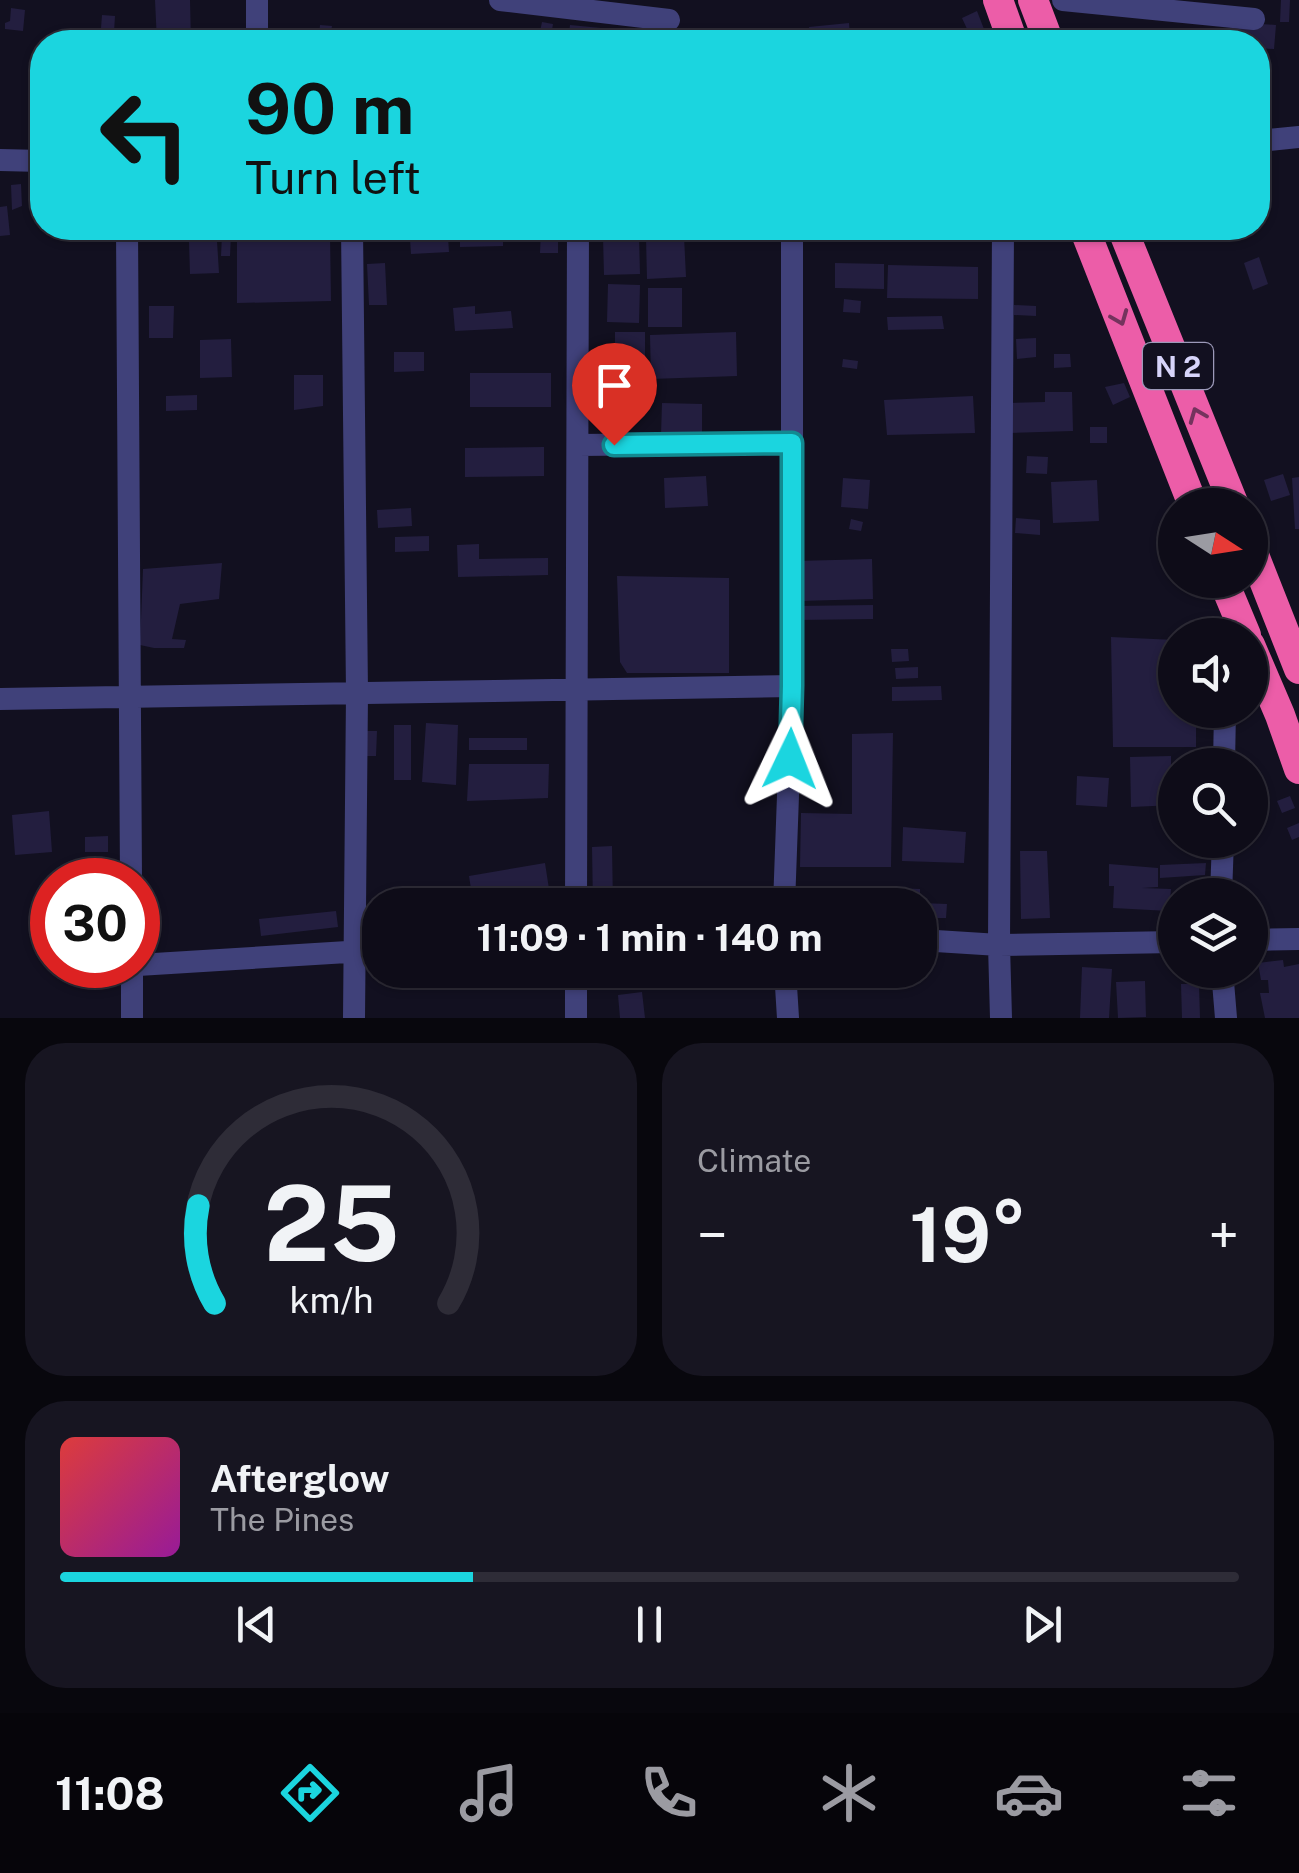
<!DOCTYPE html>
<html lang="en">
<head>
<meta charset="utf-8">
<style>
  :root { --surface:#0e0c18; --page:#171521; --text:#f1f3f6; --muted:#9b9ba2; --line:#2e2c37; --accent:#1bd5df }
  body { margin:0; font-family:"Public Sans",sans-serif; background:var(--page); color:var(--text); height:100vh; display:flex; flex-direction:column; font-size:38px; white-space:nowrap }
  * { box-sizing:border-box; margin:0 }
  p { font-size:32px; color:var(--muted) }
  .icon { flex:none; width:55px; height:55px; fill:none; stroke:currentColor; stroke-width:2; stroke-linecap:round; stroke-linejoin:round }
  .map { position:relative; height:1018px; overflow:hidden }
  .side { display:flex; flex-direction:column; gap:25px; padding:25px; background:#08070d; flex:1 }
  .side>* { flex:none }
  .top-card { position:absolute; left:30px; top:30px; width:1240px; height:210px; border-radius:40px; box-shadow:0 2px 8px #0004,0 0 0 2px var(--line); background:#1bd5df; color:#111; overflow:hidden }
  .needle { width:65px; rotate:102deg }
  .tools { position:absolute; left:1158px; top:488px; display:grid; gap:20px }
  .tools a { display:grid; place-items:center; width:110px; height:110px; border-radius:50%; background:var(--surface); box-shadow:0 2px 8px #0004,0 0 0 2px var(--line); font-size:50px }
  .speed { position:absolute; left:30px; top:858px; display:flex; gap:20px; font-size:50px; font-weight:700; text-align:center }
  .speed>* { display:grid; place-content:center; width:130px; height:130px; border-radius:50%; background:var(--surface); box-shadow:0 2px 8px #0004,0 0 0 2px var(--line); line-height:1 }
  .speed .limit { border:15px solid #d22; background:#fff; color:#111 }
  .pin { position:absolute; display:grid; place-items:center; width:85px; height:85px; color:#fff; margin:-102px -42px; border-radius:50% 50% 50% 0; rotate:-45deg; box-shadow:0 0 10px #0007 }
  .pin .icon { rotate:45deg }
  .me { position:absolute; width:110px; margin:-55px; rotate:2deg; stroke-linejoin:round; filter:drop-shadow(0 0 8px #0008) }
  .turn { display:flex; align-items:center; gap:35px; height:210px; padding:0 50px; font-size:45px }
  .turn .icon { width:130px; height:130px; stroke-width:2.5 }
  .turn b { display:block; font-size:70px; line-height:85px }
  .big { font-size:75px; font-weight:700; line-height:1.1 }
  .side .card { flex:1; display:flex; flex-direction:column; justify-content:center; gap:15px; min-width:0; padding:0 35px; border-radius:40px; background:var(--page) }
  .side .dial { align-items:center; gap:0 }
  .dial svg { height:260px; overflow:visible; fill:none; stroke:var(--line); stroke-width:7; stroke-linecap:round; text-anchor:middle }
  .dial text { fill:var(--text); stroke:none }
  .song { display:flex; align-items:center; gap:30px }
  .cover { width:120px; height:120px; border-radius:15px; background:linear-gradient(135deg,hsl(0 70% 55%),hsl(300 70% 35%)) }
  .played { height:10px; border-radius:5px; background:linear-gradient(90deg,var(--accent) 35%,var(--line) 35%) }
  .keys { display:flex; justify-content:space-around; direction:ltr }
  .heat { display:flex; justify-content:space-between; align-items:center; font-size:55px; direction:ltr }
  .side .tiles { flex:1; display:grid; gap:25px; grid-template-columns:1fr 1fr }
  .card:last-child { grid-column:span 2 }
  .trip { position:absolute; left:362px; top:888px; width:575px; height:100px; border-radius:40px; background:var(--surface); box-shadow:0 2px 8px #0004,0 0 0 2px var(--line); font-weight:700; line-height:100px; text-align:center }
  .menu { display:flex; height:160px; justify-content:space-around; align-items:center; background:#06050a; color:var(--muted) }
  .menu .icon { width:70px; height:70px }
  .menu .current { color:var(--accent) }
  .menu b { font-size:45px; color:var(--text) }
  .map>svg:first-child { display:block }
</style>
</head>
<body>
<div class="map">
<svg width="1299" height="1018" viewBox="0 0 1299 1018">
  <rect width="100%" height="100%" fill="#121020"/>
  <path fill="#231e3f" d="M155,0H190L191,42H157Z
    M1281,0H1290L1289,22H1280Z
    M11,8L25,10L23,31L5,29V23L10,21Z
    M977,11L989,42H973L962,18Z
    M102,15L115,16L114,32L124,33L123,42L100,41Z
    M542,22L553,24L550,42L538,41Z
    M1231,22L1276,25L1274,49L1258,48V42H1229Z
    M849,23L850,36L810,40L809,27Z
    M320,25L332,26L330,38L319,36Z
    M570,25L601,28L600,42H568Z
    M603,32L625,33V42H603Z
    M34,50L42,51V73L31,71Z
    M1258,91H1267V102H1258Z
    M21,184L22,206L12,210L11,185Z
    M7,206L10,235L0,236V207Z
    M51,228H67V234L52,236Z
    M460,228H503V246L460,247Z
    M541,228H558V253H540Z
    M222,234L231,235L230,256H221Z
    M237,234H330L331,301L237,303Z
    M639,236L640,274L604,275L603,237Z
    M684,236L686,277L647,279L646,238Z
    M448,237L449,252L411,254L410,239Z
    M217,241L219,273L190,274L189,242Z
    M1259,257L1268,284L1253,290L1244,263Z
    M385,263L387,305H369L367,264Z
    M835,263L884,264V289L835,288Z
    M888,265L978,267V299L887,298Z
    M608,284L640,285L639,323L607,322Z
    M648,288H682V327H648Z
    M844,299L861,301L860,313L843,312Z
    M1014,305L1036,306V316L1014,315Z
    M149,306H174L173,338H149Z
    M475,306V314L511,311L513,328L455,331L453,308Z
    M942,316L944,329L888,330L887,317Z
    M615,332H645V361H615Z
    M736,332L737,376L651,379L650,335Z
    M1036,338V357L1017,359L1016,339Z
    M231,339L232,377L200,378V340Z
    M394,352H424V371L394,372Z
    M1054,354H1070L1071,367L1054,368Z
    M843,359L858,361L857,369L842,367Z
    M470,373H551V407H470Z
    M294,375H323V406L294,410Z
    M1124,383L1130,397L1113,405L1105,387Z
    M1045,392H1072L1073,431L1010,433L1009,403L1045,402Z
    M197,395V410L166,411V396Z
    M973,396L975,433L887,435L884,400Z
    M662,403L702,404V436L661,435Z
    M1090,427H1107V443H1090Z
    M544,447V476L465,477V448Z
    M1027,456L1048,457L1047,474L1026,473Z
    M1283,474L1290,495L1271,501L1264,480Z
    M706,476L708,506L665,508L664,478Z
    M1299,477V529H1295L1292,478Z
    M843,478L870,480L868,509L841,507Z
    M1097,480L1099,521L1053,523L1051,482Z
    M411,508L412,526L378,528L377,510Z
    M1016,518L1040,520V535L1015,533Z
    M851,519L863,522L861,531L849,529Z
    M429,536V551L395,552V537Z
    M479,544V559L548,558V575L458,577L457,545Z
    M872,559L873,599L798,601L797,561Z
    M222,563L219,599L180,604L172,639L186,640L184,648H154L140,645L143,569Z
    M617,576L729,578V673H627L620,662Z
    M873,605V619L797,620V606Z
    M1111,637L1175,640V710H1196V747H1113Z
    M891,649H908L909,661L892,662Z
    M918,667V678L896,679L895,668Z
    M941,686L942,700L892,701V687Z
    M426,723L458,725L456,785L422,782Z
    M394,725H411V780H394Z
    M366,731H377L376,756H366Z
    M893,733L891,867H800L801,813L852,814V734Z
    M469,738H527V750H469Z
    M1171,756V794H1175V805L1131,807L1130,757Z
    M469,764H549L548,798L467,801Z
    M1077,776L1109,778L1107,807L1076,805Z
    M1290,796L1295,808L1282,813L1277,801Z
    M49,811L52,852L15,855L12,815Z
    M1299,823V837L1292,840L1287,828Z
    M903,827L966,832L964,863L902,861Z
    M108,836V852H85V837Z
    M612,846L613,905H593L592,847Z
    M1020,851H1047L1050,918L1021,919Z
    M545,863L549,889L473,902L469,876Z
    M1206,863L1205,875L1160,878V865Z
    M1109,864L1158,868V887L1142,888L1171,889L1169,911L1113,908L1114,886H1109Z
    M893,888L920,889V905H892Z
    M920,903L947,904L946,918H920Z
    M336,911L338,927L261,936L259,919Z
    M1283,960L1284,967L1299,964V1018H1265L1260,993H1269L1268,980H1261L1258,963Z
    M1082,967L1112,969L1109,1018H1080Z
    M800,970H851L849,985L799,984Z
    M856,970H892V980L856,981Z
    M1145,981L1146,1017L1118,1018L1116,982Z
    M1181,984H1199L1200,1018H1182Z
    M642,992L645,1018H620L618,995Z"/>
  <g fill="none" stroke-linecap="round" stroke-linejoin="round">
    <path stroke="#40417a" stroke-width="22" d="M500,0L669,20
      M1063,0L1254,19
      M257,42V0
      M1258,141L1299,137
      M0,160L42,161
      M127,228L131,880
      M352,228L357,693L354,1018
      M578,445L792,443
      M0,699L792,686
      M1224,765L1225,710
      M1221,895L1223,840
      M576,905L578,228
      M784,905L792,686V228
      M920,940L999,945L1175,942
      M1250,940L1299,939
      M132,965V1018
      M138,965L380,950
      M576,970V1018
      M785,970L788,1018
      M1222,970L1226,1018
      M1001,1018L999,945L1003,228"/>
    <path stroke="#ec5da8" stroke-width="30" d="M998,0L1013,42
      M1033,0L1049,42
      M1084,228L1193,505
      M1122,228L1234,505
      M1250,545L1299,669
      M1223,580L1246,635
      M1250,645L1280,715L1299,769"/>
  </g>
  <defs><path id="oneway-chevron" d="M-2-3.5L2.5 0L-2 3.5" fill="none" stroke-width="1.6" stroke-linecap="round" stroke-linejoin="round" transform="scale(2.5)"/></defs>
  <g stroke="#74335d">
    <use href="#oneway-chevron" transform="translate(1120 318) rotate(68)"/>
    <use href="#oneway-chevron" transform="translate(1197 415) rotate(-112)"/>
  </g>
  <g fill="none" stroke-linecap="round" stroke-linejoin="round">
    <g stroke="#128a91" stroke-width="25">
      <path id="route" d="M614,445L792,443V686L790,759"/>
    </g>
    <use href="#route" stroke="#1bd5df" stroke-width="18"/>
  </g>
  <g text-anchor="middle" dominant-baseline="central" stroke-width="8" stroke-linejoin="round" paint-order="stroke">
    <rect fill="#121020" stroke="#9c99b9" stroke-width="2.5" x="1143" y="343" width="70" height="46" rx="8"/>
    <g font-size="28" font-weight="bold" fill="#d7d4fa">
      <text x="1178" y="366">N 2</text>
    </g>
  </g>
</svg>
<div class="tools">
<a><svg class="needle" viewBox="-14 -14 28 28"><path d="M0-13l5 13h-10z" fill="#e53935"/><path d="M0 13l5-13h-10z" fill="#9b9ba2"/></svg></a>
<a><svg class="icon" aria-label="sound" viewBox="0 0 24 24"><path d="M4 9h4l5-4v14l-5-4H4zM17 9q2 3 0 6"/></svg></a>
<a><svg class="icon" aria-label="search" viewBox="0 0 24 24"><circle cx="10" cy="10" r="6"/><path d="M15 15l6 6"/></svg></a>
<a><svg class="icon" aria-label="layers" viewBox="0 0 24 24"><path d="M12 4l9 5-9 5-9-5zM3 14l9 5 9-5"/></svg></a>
</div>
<div class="speed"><div class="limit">30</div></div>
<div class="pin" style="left:614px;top:445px;background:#d93025"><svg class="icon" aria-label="arrive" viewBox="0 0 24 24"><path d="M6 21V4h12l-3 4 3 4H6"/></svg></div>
<svg class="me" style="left:790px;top:759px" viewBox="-20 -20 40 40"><path d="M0-17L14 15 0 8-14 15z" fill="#1bd5df" stroke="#fff" stroke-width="4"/></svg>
<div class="trip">11:09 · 1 min · 140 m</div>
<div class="top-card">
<div class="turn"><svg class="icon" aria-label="left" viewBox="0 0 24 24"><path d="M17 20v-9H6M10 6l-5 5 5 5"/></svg><div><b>90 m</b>Turn left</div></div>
</div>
</div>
<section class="side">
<div class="tiles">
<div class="card dial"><svg viewBox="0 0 100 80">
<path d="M14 69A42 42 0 1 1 86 69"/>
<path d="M14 69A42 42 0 0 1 9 39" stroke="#1bd5df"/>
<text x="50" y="56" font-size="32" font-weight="700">25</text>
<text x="50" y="72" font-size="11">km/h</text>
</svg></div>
<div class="card"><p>Climate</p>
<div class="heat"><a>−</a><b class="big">19°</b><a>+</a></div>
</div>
<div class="card">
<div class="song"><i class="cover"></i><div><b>Afterglow</b><p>The Pines</p></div></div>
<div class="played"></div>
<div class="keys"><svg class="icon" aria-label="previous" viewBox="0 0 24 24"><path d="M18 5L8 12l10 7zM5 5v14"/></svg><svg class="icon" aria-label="pause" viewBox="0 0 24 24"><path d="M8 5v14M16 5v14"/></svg><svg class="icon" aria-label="next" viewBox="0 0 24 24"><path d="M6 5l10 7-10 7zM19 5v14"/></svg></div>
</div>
</div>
</section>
<nav class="menu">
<b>11:08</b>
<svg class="icon current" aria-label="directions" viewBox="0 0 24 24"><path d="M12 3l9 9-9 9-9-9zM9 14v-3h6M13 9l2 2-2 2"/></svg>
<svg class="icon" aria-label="music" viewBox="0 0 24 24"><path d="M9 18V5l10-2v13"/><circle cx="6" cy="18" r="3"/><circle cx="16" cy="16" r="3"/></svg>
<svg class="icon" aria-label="phone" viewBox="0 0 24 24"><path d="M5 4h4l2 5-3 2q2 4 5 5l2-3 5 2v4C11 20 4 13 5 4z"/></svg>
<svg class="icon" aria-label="climate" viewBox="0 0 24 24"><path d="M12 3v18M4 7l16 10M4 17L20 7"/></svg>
<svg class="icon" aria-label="car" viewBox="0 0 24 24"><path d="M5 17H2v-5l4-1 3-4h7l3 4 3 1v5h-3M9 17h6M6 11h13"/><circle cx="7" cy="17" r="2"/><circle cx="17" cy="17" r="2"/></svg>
<svg class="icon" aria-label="filters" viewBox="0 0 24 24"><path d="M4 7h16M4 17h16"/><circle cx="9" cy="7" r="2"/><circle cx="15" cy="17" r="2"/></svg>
</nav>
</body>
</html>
